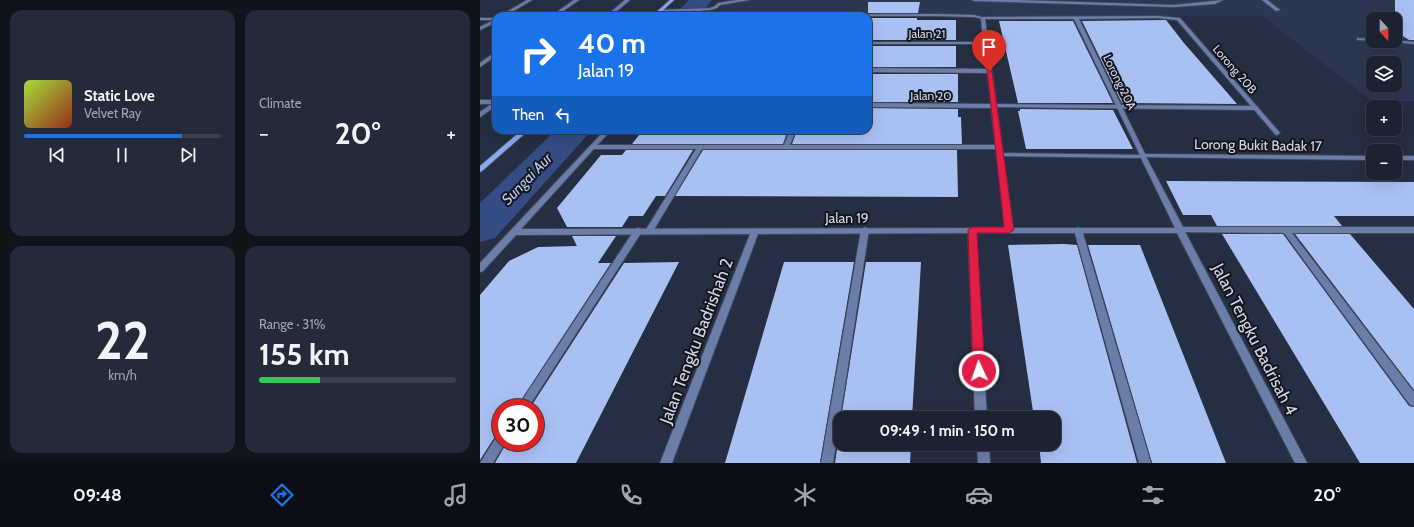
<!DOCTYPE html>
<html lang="en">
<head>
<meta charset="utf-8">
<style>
  :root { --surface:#1c2232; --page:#252a3a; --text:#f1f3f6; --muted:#a0a4ac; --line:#3a3f4d; --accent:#1a73e8 }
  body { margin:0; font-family:Cabin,sans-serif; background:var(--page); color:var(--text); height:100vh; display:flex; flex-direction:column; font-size:15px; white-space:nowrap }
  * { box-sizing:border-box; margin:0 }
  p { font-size:13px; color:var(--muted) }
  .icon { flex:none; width:22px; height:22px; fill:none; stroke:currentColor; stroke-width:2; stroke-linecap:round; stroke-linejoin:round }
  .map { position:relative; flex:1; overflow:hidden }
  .side { display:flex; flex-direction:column; gap:10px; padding:10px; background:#0f131c; width:480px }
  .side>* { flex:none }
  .hud { position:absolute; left:12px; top:12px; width:380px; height:122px; border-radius:12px; box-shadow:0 4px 16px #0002,0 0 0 1px var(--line); background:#1a73e8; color:#fff; overflow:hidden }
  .needle { width:26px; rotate:159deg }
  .fabs { position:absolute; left:886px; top:12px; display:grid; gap:8px }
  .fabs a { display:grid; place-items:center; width:36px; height:36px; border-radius:8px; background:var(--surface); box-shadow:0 4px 16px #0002,0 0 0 1px var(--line); font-size:20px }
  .speed { position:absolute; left:12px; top:399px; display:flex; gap:8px; font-size:20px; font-weight:700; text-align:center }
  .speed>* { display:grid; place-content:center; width:52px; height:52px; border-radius:50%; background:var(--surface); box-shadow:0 4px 16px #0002,0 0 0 1px var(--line); line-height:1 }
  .speed .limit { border:6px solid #d22; background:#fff; color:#111 }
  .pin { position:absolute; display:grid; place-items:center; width:34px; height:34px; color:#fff; margin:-41px -17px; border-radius:50% 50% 50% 0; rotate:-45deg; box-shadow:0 0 4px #0007 }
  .pin .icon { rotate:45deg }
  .me { position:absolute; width:44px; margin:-22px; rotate:357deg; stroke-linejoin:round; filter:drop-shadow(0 0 3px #0008) }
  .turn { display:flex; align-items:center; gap:14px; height:84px; padding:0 20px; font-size:18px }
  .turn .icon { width:52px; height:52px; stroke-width:2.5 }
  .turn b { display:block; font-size:28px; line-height:34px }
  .then { display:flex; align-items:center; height:38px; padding:0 20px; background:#0003; gap:8px; font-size:15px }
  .big { font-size:30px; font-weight:700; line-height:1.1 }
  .side .tile { flex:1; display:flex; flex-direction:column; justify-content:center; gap:6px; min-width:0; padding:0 14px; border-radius:12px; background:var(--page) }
  .side .dial { align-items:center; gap:0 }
  .dial b { font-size:52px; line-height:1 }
  .song { display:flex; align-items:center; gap:12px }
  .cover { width:48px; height:48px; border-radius:6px; background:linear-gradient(135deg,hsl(80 70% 55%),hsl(10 70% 35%)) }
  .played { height:4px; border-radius:2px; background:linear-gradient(90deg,var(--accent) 80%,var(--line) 80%) }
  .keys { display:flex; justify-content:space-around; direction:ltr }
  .heat { display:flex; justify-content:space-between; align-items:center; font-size:22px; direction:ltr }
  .charge { height:6px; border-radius:3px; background:linear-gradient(90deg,#34c759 31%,var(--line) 0) }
  .side .tiles { flex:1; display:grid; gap:10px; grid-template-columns:repeat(2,1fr) }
  .trip { position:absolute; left:353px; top:411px; width:228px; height:40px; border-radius:12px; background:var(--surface); box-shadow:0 4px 16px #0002,0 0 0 1px var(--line); font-weight:700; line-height:40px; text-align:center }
  .tab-bar { display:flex; height:64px; justify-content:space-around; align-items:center; background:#0b0e14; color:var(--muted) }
  .tab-bar .icon { width:28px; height:28px }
  .tab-bar .active { color:var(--accent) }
  .tab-bar b { font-size:18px; color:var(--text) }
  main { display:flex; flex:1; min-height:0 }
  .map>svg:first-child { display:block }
</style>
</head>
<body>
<main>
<section class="side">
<div class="tiles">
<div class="tile">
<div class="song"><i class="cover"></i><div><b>Static Love</b><p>Velvet Ray</p></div></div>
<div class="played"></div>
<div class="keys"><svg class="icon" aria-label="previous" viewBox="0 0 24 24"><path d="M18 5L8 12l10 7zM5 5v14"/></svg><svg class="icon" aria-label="pause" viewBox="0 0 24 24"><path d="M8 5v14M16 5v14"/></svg><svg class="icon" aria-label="next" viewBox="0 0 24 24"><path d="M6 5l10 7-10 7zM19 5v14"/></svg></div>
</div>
<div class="tile"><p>Climate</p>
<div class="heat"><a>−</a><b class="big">20°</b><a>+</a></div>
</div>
<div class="tile dial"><b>22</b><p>km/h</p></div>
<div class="tile"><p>Range · 31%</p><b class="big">155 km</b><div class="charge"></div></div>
</div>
</section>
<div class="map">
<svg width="934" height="463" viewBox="0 0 934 463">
  <rect width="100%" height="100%" fill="#252e42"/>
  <path fill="#2c3751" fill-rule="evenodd" d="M247,0H934V101H892L782,16H234ZM893,19H915V41H893ZM893,63H915V85H893Z"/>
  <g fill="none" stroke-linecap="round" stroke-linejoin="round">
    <path fill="#354b83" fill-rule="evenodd" d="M209,0H232L219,16H194Z
      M76,130H112L15,238L0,242V203Z"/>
  </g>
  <path fill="#a9c0f3" d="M915,0H934V40H929L915,31Z
    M388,2H440L438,13H388Z
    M388,18H437V20H476V40H388Z
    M686,20L704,43L757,104L642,103L602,21Z
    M519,21H593L633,103H538Z
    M388,46H476V67H388Z
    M388,74H478V102H388Z
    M388,108L478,109V117H481L482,144H312L317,130H388Z
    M540,109L633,110L653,149H546L538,111H540Z
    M163,130H308L303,144H152Z
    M146,150H213L185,196H176L163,216H149L142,227H87L77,208L121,155H142Z
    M223,150H477L478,197L195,196Z
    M686,181L934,182V216H854L862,226H737L731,215H703Z
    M742,234H803L929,406L934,407V463H880Z
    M815,234H870L934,309V390Z
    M92,236H136L118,263H131L36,408H21V433L16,435L0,460V295L29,261L58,247L97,246Z
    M584,244L597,245L657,463H561L559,444H574V418H554L528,245Z
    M608,245H660L746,463H672Z
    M199,262L96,463H15L27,442H55V408H50L144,263Z
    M304,262H374L340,463H245Z
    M386,262H441L432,418H361Z
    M360,428V444H431L430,463H355Z"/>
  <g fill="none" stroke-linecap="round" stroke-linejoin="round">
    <g stroke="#41495c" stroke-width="2">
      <path id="lane" d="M94,0H99L76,16H71Z
        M258,0H269L240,5L237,8L230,10L180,12L178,11L180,10L230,8L235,6L238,3Z
        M492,0H535L694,5L743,0L735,4L694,7L494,1Z
        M782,0H787L800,10L796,11Z
        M455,14L494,15L505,18L503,19L494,17L455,16H243L245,15Z
        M0,18H16V20H0Z
        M877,38L893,39V41H895H893L879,40H877Z
        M915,40L934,42V44L908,42L906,41Z
        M14,53H16V56L0,67V63Z
        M388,68L509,69L512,71L509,73L388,72Z
        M0,100H16V104H0Z
        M513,104L775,106L778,108L775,110L511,107V105Z
        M310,130H316L310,145H519L522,147L519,149H222L172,233L169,234L165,231L216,149H112L109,147L112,145H304Z
        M520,153L665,155L703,227H934V233H812L934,392V406L930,405L804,233L697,232L661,158L518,156V154Z
        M385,227L389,230L353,463H341L381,230Z
        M598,227L602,230L671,463H659L594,230Z
        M158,228L161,229L162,231L161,233L48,408H37L155,229Z
        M21,434V442H26L13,463H0L17,436Z"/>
    </g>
    <g stroke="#41495c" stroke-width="2">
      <path id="street" d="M47,0H52L25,16H20Z
        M145,0H150L131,16H126Z
        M216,9H220L226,16H222L216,11Z
        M677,16L700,18L800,133L797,135L795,134L697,20L677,18L599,19L665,154L893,156V160L661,157L594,19H505L533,228H703L827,463H815L697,233H496L507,418H495L488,233L278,234L192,463H180L270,234L36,235L3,271L0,272V263L125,130H131L41,229L525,228L511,108L388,107V103L511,104L504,44H388V42H503L501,18L503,17Z
        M16,19V22L0,30V27Z
        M16,101V106L0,117V112Z
        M915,156H934V160H915Z
        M497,444H509L510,463H498Z"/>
    </g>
    <g stroke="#41495c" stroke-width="2">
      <path id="secondary" d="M190,0H194L177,16H172Z
        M42,130H49L2,171L0,172V166Z"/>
    </g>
    <use href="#lane" fill="#6b7da9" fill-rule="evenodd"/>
    <use href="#street" fill="#6b7da9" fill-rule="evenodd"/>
    <use href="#secondary" fill="#8ca9ef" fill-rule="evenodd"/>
  </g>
  <path fill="#e11d48" stroke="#92132f" d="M507,69L512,71L534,230L529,233H497L505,371L503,375L499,376L495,375L493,371L488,230L492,227H524Z"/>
  <g text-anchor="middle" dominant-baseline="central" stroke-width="4" stroke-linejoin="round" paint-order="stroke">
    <g font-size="12" fill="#d3d9e6" stroke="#13161f">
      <text x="447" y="33">Jalan 21</text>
      <text transform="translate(755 69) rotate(49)">Lorong 20B</text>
      <text transform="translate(640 82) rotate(64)">Lorong 20A</text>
      <text x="451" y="95">Jalan 20</text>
    </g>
    <g font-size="14" fill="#d3d9e6" stroke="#13161f">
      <text transform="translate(778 145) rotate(1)">Lorong Bukit Badak 17</text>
      <text x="367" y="218">Jalan 19</text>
    </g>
    <g font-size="15" font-style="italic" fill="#becdef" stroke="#13161f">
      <text transform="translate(47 179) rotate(-46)">Sungai Aur</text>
    </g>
    <g font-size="17" fill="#d3d9e6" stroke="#13161f">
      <text transform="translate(775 339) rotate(63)">Jalan Tengku Badrisah 4</text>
      <text transform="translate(216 341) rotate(-69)">Jalan Tengku Badrishah 2</text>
    </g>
  </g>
</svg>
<div class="fabs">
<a><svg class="needle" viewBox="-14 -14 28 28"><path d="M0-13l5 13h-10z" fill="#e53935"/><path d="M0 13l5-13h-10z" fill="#a0a4ac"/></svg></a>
<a><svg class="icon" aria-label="layers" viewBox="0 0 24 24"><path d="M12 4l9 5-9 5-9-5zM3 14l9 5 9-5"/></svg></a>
<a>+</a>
<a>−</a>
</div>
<div class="speed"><div class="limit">30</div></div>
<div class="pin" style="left:509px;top:71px;background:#d93025"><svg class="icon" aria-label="arrive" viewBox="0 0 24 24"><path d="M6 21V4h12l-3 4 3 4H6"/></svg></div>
<svg class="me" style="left:499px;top:371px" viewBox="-20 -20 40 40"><circle r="17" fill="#e11d48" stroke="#fff" stroke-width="3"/><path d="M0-11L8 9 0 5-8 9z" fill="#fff"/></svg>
<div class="trip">09:49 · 1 min · 150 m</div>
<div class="hud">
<div class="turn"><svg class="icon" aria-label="right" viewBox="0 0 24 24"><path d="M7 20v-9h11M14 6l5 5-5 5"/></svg><div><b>40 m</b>Jalan 19</div></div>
<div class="then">Then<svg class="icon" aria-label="left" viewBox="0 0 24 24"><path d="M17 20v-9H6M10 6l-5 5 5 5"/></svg></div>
</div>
</div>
</main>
<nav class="tab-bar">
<b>09:48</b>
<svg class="icon active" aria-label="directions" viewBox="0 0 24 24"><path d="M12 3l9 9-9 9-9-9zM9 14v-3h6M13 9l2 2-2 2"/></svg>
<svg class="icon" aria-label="music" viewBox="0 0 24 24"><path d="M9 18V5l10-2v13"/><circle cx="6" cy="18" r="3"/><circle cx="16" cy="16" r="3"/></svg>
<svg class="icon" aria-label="phone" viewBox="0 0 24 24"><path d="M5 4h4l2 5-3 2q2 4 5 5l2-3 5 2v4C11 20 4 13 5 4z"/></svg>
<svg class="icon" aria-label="climate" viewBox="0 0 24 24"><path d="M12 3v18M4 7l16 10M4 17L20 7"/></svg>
<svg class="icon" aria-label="car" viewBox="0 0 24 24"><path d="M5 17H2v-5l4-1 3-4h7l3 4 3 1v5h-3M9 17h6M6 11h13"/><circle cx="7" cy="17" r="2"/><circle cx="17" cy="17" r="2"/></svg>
<svg class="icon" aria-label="filters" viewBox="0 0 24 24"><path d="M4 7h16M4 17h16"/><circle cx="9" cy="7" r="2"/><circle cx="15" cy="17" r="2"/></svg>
<b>20°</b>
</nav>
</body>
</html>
